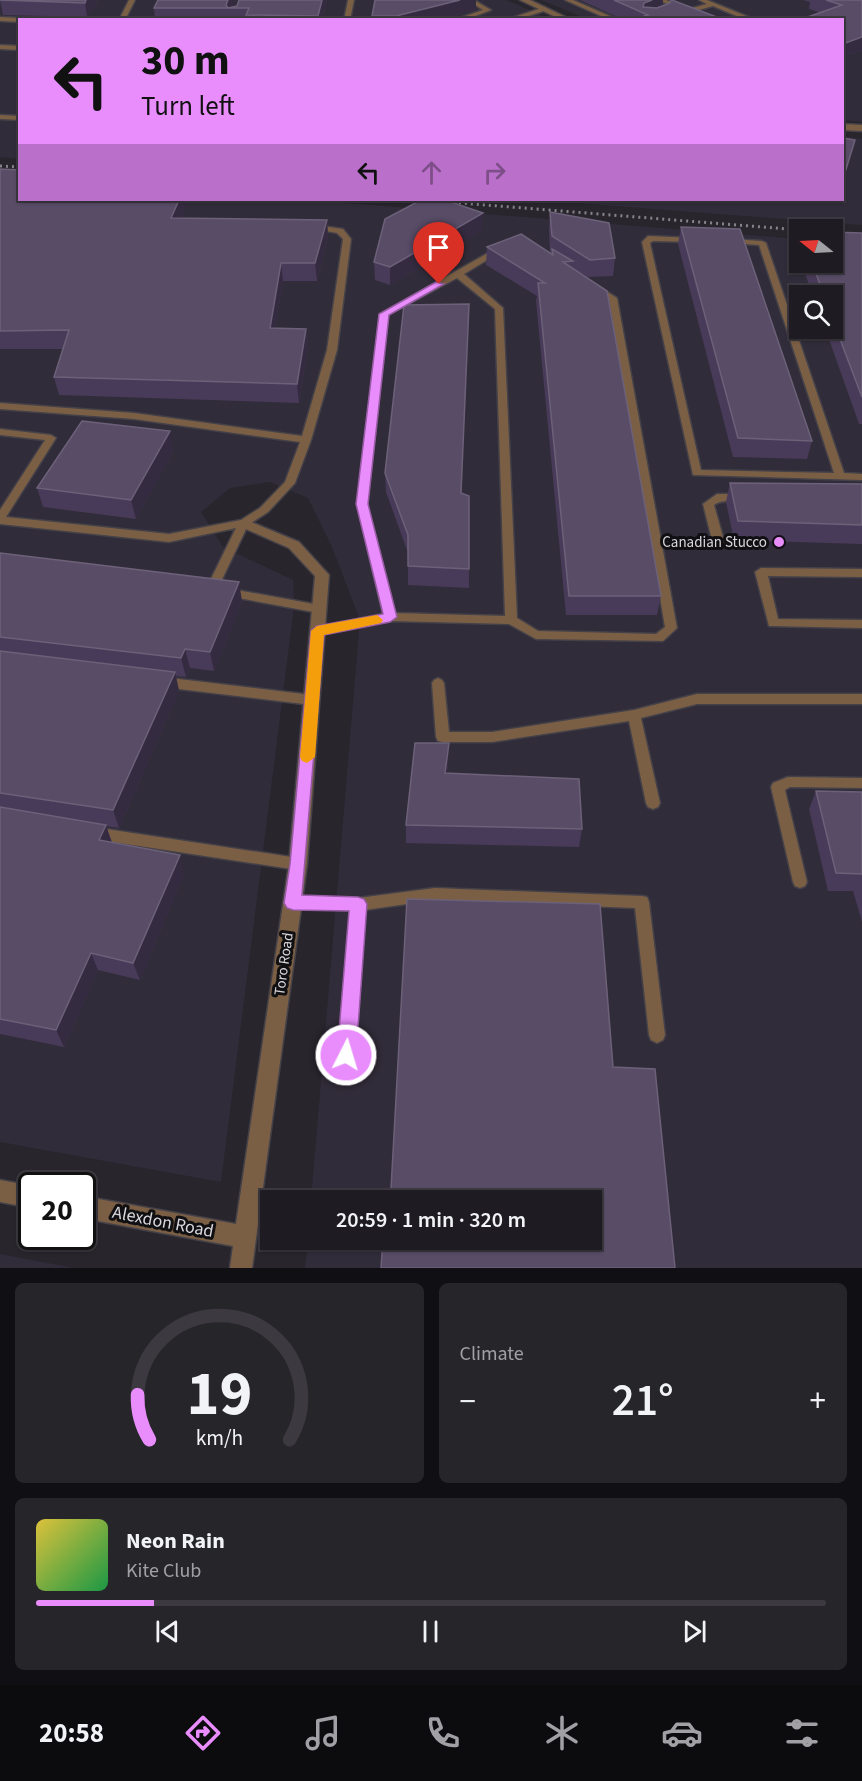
<!DOCTYPE html>
<html lang="en">
<head>
<meta charset="utf-8">
<style>
  :root { --surface:#1e1c22; --page:#26252a; --text:#f1f3f6; --muted:#a1a1a5; --line:#3c3a40; --accent:#e98dfd }
  body { margin:0; font-family:"Source Sans 3",sans-serif; background:var(--page); color:var(--text); height:100vh; display:flex; flex-direction:column; font-size:22px; white-space:nowrap }
  * { box-sizing:border-box; margin:0 }
  p { font-size:20px; color:var(--muted) }
  .icon { flex:none; width:33px; height:33px; fill:none; stroke:currentColor; stroke-width:2; stroke-linecap:round; stroke-linejoin:round }
  .map { position:relative; height:1268px; overflow:hidden }
  .sheet { display:flex; flex-direction:column; gap:15px; padding:15px; background:#100f13; flex:1 }
  .sheet>* { flex:none }
  .guide { position:absolute; left:18px; top:18px; width:826px; height:183px; border-radius:0px; box-shadow:0 2px 4px #0004,0 0 0 2px var(--line); background:#e98dfd; color:#111; overflow:hidden }
  .needle { width:39px; rotate:288deg }
  .buttons { position:absolute; left:789px; top:219px; display:grid; gap:12px }
  .buttons a { display:grid; place-items:center; width:54px; height:54px; border-radius:0px; background:var(--surface); box-shadow:0 2px 4px #0004,0 0 0 2px var(--line); font-size:30px }
  .speed { position:absolute; left:18px; top:1172px; display:flex; gap:12px; font-size:30px; font-weight:700; text-align:center }
  .speed>* { display:grid; place-content:center; width:78px; height:78px; border-radius:50%; background:var(--surface); box-shadow:0 2px 4px #0004,0 0 0 2px var(--line); line-height:1 }
  .speed .limit { border:3px solid #111; border-radius:9px; background:#fff; color:#111 }
  .pin { position:absolute; display:grid; place-items:center; width:51px; height:51px; color:#fff; margin:-62px -26px; border-radius:50% 50% 50% 0; rotate:-45deg; box-shadow:0 0 6px #0007 }
  .pin .icon { rotate:45deg }
  .me { position:absolute; width:66px; margin:-33px; rotate:5deg; stroke-linejoin:round; filter:drop-shadow(0 0 4px #0008) }
  .turn { display:flex; align-items:center; gap:21px; height:126px; padding:0 24px; font-size:27px }
  .turn .icon { width:78px; height:78px; stroke-width:2.5 }
  .turn b { display:block; font-size:42px; line-height:51px }
  .lanes { display:flex; align-items:center; height:57px; padding:0 24px; background:#0003; justify-content:center; gap:30px; direction:ltr }
  .lanes .off { opacity:.35 }
  .big { font-size:45px; font-weight:600; line-height:1.1 }
  .sheet .card { flex:1; display:flex; flex-direction:column; justify-content:center; gap:9px; min-width:0; padding:0 21px; border-radius:9px; background:var(--page) }
  .sheet .dial { align-items:center; gap:0 }
  .dial svg { height:156px; overflow:visible; fill:none; stroke:var(--line); stroke-width:7; stroke-linecap:round; text-anchor:middle }
  .dial text { fill:var(--text); stroke:none }
  .song { display:flex; align-items:center; gap:18px }
  .cover { width:72px; height:72px; border-radius:9px; background:linear-gradient(135deg,hsl(50 70% 55%),hsl(140 70% 35%)) }
  .played { height:6px; border-radius:3px; background:linear-gradient(90deg,var(--accent) 15%,var(--line) 15%) }
  .keys { display:flex; justify-content:space-around; direction:ltr }
  .heat { display:flex; justify-content:space-between; align-items:center; font-size:33px; direction:ltr }
  .sheet .tiles { flex:1; display:grid; gap:15px; grid-template-columns:1fr 1fr }
  .card:last-child { grid-column:span 2 }
  .trip { position:absolute; left:260px; top:1190px; width:342px; height:60px; border-radius:0px; background:var(--surface); box-shadow:0 2px 4px #0004,0 0 0 2px var(--line); font-weight:600; line-height:60px; text-align:center }
  .menu { display:flex; height:96px; justify-content:space-around; align-items:center; background:#0c0b0e; color:var(--muted) }
  .menu .icon { width:42px; height:42px }
  .menu .selected { color:var(--accent) }
  .menu b { font-size:27px; color:var(--text) }
  .map>svg:first-child { display:block }
</style>
</head>
<body>
<div class="map">
<svg width="862" height="1268" viewBox="0 0 862 1268">
  <rect width="100%" height="100%" fill="#28252d"/>
  <path fill="#312c39" fill-rule="evenodd" d="M0,0H506L550,19L20,20L19,159L0,157Z
    M541,0H862V122L843,120V20L587,19Z
    M843,136L862,139V225L538,200H843Z
    M0,175L20,200H309L799,239L800,262H832L862,244V1268H305L308,1239H591V1200H311L360,620L332,547L308,498L270,482L230,488L201,512L223,547L293,580L294,607L221,1182L0,1142ZM800,296H832V328H800Z
    M0,1254L74,1268H0Z"/>
  <g fill="none" stroke-linecap="round" stroke-linejoin="round">
    <g stroke="#444149" stroke-width="3">
      <path id="service" d="M129,0H135L125,20H119Z
        M348,0H354L350,20H344Z
        M467,0H474L491,10L465,20H454L483,10Z
        M565,0H573L619,20H610Z
        M658,0H666L689,9L707,4L699,0H707L756,20H746L713,6L695,11L715,20H705Z
        M545,7L547,10L516,20H505Z
        M0,17L20,18L23,20H20V22L0,21Z
        M0,45L20,46V50L0,49Z
        M0,115L20,116V120L0,119Z
        M309,224L343,229L351,239L337,350L311,440L295,483L268,512L248,525L216,592L208,593L202,589L208,585L236,528L169,542L0,524V510L45,440L0,435V429L51,435L56,438L6,517L169,534L241,520L260,508L285,482L300,442L134,419L0,409V403L134,413L302,436L327,350L343,239L337,233L309,228Z
        M648,236L695,238L699,240L695,242L653,241L650,243L701,470L834,473L759,245L730,243L726,241L730,239L762,241L766,243L844,473L862,474V480L693,475L642,242Z
        M495,249L502,251L464,274L503,308L517,618L538,631L656,634L665,627L609,299L592,289L591,287L595,284L617,298L677,628L663,641L536,639L509,624L390,621L317,635L311,631L317,627L383,614L357,504L380,314ZM457,278L495,309L505,616L395,613L367,504L388,315Z
        M717,494H744L749,497C739,505 724,497 714,505L725,544L719,548L713,544L703,504Z
        M761,568L862,569V577L768,576L778,619L862,620V628L769,626L755,572Z
        M226,588L319,605L325,609L319,613L222,595L220,592Z
        M162,677L312,695L316,697L318,700L316,703L312,705L162,687L158,685L156,682L158,679Z
        M438,678L442,680L444,683L449,732H492L634,710L697,694H862V704H697L641,718L660,803L658,807L653,809L648,807L646,803L629,721L492,742H443L438,741L436,737L432,683L434,680Z
        M788,777L862,778V788L790,787L785,790L807,882L805,886L800,888L795,886L793,882L771,787L773,783Z
        M93,827L298,858L303,860L305,864L303,868L298,870L93,839L88,837L86,833L88,829Z
        M435,888L642,896L647,897L649,902L665,1035L663,1040L657,1043L651,1040L649,1035L635,908L435,900L365,910L354,1055L352,1061L346,1063L340,1061L338,1055L350,910L293,909L288,908L286,903L288,898L293,897L358,898Z"/>
    </g>
    <g stroke="#444149" stroke-width="3">
      <path id="minor" d="M520,0H530L572,20H562Z
        M843,124L862,125V131L843,130Z
        M244,519L299,542L329,575L307,864L252,1268H230L233,1246L82,1218V1196L236,1224L289,864L315,576L289,548L239,526L237,523Z
        M0,1180L32,1186V1208L0,1202Z"/>
    </g>
    <use href="#service" fill="#7b5f45" fill-rule="evenodd"/>
    <use href="#minor" fill="#7b5f45" fill-rule="evenodd"/>
    <path stroke="#86838a" stroke-width="3" stroke-dasharray="2 4" stroke-linecap="butt" d="M0,166L20,167
      M423,200L800,230"/>
  </g>
  <path fill="#483b59" d="M0,0H98L87,17L3,15Z
    M158,0H236L233,7L237,6L239,0H327L322,20H155L154,8Z
    M375,0H476V10L440,20H373Z
    M580,0H663L662,6L713,20H624Z
    M803,0H862V50L843,57V20L809,9L810,2Z
    M0,169L20,200H187L181,218L327,220L328,237L317,281H283L275,328L306,329L308,347L299,403L59,395L54,377L63,349H0Z
    M550,212L615,258L613,276L588,277L572,268L661,596L657,615H566L536,301L537,296L486,265L487,247L550,253L549,229Z
    M681,227L812,441L807,459L733,457L678,244Z
    M482,230L390,285L375,280L374,262Z
    M862,233V424H859L825,328H832V296H813L801,262H832Z
    M800,238V257L797,249Z
    M174,449L136,519L43,507L37,488Z
    M385,473L461,493L469,569V588L408,585V553L386,492Z
    M730,483L862,484V544L734,540L726,502Z
    M0,553L242,601L214,671L190,668L186,677L176,676L179,691L119,828L106,826L112,842L184,873L140,980L98,970L64,1047L0,1034Z
    M448,762L447,773L582,829L579,847L406,843V825Z
    M816,791L862,792V922L853,891H828L809,809Z"/>
  <path fill="#352b41" d="M86,0H98L87,17L85,3Z
    M228,0H236L233,8H227L226,5Z
    M322,0H327L322,20H318V16Z
    M460,0H476V10L440,20H396V16Z
    M652,0H663L662,9L648,15L643,13L644,3Z
    M862,37V50L843,57V44Z
    M179,200H187L188,201L174,235L171,218Z
    M483,213L482,230L390,285V267Z
    M327,220L328,237L317,281L315,263Z
    M281,263L283,281L272,346L270,328Z
    M306,329L308,347L299,403L297,384Z
    M170,431L174,449L136,519L131,500Z
    M239,582L242,601L214,671L210,652Z
    M185,649L190,668L186,677L181,658Z
    M175,672L179,691L119,828L113,810Z
    M449,743L448,762L445,792V773Z
    M106,825L112,844L99,840Z
    M180,855L184,873L140,980L133,963Z
    M91,953L98,970L64,1047L56,1030Z"/>
  <path fill="#584c67" stroke="#6c6179" stroke-width="1.5" d="M0,0H86L85,3Z
    M158,0H228L226,5L228,8L237,6L239,0H322L318,16L246,15L249,8H154Z
    M375,0H460L396,16H372Z
    M614,0H652L644,3L643,7L657,8L670,3L671,0H672L714,16L703,20H631L648,15Z
    M826,0H862V37L843,44V20H799L842,5Z
    M843,138L855,140L843,179Z
    M0,169L20,170V200H179L171,218L327,220L315,263H281L270,328L306,329L297,384L54,377L69,330L0,331Z
    M419,201H448L483,213L390,267L374,262L385,219Z
    M550,212L609,223L615,258L590,260L552,236Z
    M681,227L740,229L812,441L738,438Z
    M832,232L862,233V397L832,318V296H824L812,262H832Z
    M521,234L553,255L552,249L573,261L563,262L607,291L661,596H569L538,283H545L487,247Z
    M469,304L461,493L469,496V569L408,566V535L385,473L404,305Z
    M82,421L170,431L131,500L37,488Z
    M730,483L862,484V525L738,521Z
    M0,553L239,582L210,652L185,649L181,658L0,637Z
    M0,651L175,672L113,810L0,793Z
    M415,743H449L445,773L579,779L582,829L406,825Z
    M816,791L862,792V875V874L836,873Z
    M0,807L106,825L99,840L180,855L133,963L91,953L56,1030L0,1019Z
    M407,899L600,904L613,1067L655,1069L675,1268H381L383,1239H591V1200H385L386,1189H391Z"/>
  <path fill="#e98dfd" stroke="#975ca4" stroke-width="1.5" d="M436,282L444,284L389,315L368,504L397,617L390,622L324,635L302,895L358,897L364,899L367,904L356,1055L353,1061L346,1064L340,1061L337,1055L349,911L293,910L287,908L284,903L290,864L311,631L317,626L383,614L356,504L379,314Z"/>
  <path fill="#f59e0b" d="M377,615L383,620L381,623L324,635L315,757L307,763L302,761L300,757L311,631L317,626Z"/>
  <circle fill="#e98dfd" stroke="#100f12" stroke-width="2" cx="779" cy="542" r="6"/>
  <g text-anchor="middle" dominant-baseline="central" stroke-width="6" stroke-linejoin="round" paint-order="stroke">
    <g font-size="15" fill="#d9d7dc" stroke="#100f12" text-anchor="end">
      <text x="767" y="542">Canadian Stucco</text>
    </g>
    <g font-size="15" fill="#d9d7dc" stroke="#100f12">
      <text transform="translate(284 964) rotate(-82)">Toro Road</text>
    </g>
    <g font-size="18" fill="#d9d7dc" stroke="#100f12">
      <text transform="translate(163 1222) rotate(11)">Alexdon Road</text>
    </g>
  </g>
</svg>
<div class="buttons">
<a><svg class="needle" viewBox="-14 -14 28 28"><path d="M0-13l5 13h-10z" fill="#e53935"/><path d="M0 13l5-13h-10z" fill="#a1a1a5"/></svg></a>
<a><svg class="icon" aria-label="search" viewBox="0 0 24 24"><circle cx="10" cy="10" r="6"/><path d="M15 15l6 6"/></svg></a>
</div>
<div class="speed"><div class="limit">20</div></div>
<div class="pin" style="left:439px;top:284px;background:#d93025"><svg class="icon" aria-label="arrive" viewBox="0 0 24 24"><path d="M6 21V4h12l-3 4 3 4H6"/></svg></div>
<svg class="me" style="left:346px;top:1055px" viewBox="-20 -20 40 40"><circle r="17" fill="#e98dfd" stroke="#fff" stroke-width="3"/><path d="M0-11L8 9 0 5-8 9z" fill="#fff"/></svg>
<div class="trip">20:59 · 1 min · 320 m</div>
<div class="guide">
<div class="turn"><svg class="icon" aria-label="left" viewBox="0 0 24 24"><path d="M17 20v-9H6M10 6l-5 5 5 5"/></svg><div><b>30 m</b>Turn left</div></div>
<div class="lanes"><svg class="icon" aria-label="left" viewBox="0 0 24 24"><path d="M17 20v-9H6M10 6l-5 5 5 5"/></svg><svg class="icon off" aria-label="ahead" viewBox="0 0 24 24"><path d="M12 20V5M6 11l6-6 6 6"/></svg><svg class="icon off" aria-label="right" viewBox="0 0 24 24"><path d="M7 20v-9h11M14 6l5 5-5 5"/></svg></div>
</div>
</div>
<section class="sheet">
<div class="tiles">
<div class="card dial"><svg viewBox="0 0 100 80">
<path d="M14 69A42 42 0 1 1 86 69"/>
<path d="M14 69A42 42 0 0 1 8 46" stroke="#e98dfd"/>
<text x="50" y="56" font-size="32" font-weight="700">19</text>
<text x="50" y="72" font-size="11">km/h</text>
</svg></div>
<div class="card"><p>Climate</p>
<div class="heat"><a>−</a><b class="big">21°</b><a>+</a></div>
</div>
<div class="card">
<div class="song"><i class="cover"></i><div><b>Neon Rain</b><p>Kite Club</p></div></div>
<div class="played"></div>
<div class="keys"><svg class="icon" aria-label="previous" viewBox="0 0 24 24"><path d="M18 5L8 12l10 7zM5 5v14"/></svg><svg class="icon" aria-label="pause" viewBox="0 0 24 24"><path d="M8 5v14M16 5v14"/></svg><svg class="icon" aria-label="next" viewBox="0 0 24 24"><path d="M6 5l10 7-10 7zM19 5v14"/></svg></div>
</div>
</div>
</section>
<nav class="menu">
<b>20:58</b>
<svg class="icon selected" aria-label="directions" viewBox="0 0 24 24"><path d="M12 3l9 9-9 9-9-9zM9 14v-3h6M13 9l2 2-2 2"/></svg>
<svg class="icon" aria-label="music" viewBox="0 0 24 24"><path d="M9 18V5l10-2v13"/><circle cx="6" cy="18" r="3"/><circle cx="16" cy="16" r="3"/></svg>
<svg class="icon" aria-label="phone" viewBox="0 0 24 24"><path d="M5 4h4l2 5-3 2q2 4 5 5l2-3 5 2v4C11 20 4 13 5 4z"/></svg>
<svg class="icon" aria-label="climate" viewBox="0 0 24 24"><path d="M12 3v18M4 7l16 10M4 17L20 7"/></svg>
<svg class="icon" aria-label="car" viewBox="0 0 24 24"><path d="M5 17H2v-5l4-1 3-4h7l3 4 3 1v5h-3M9 17h6M6 11h13"/><circle cx="7" cy="17" r="2"/><circle cx="17" cy="17" r="2"/></svg>
<svg class="icon" aria-label="filters" viewBox="0 0 24 24"><path d="M4 7h16M4 17h16"/><circle cx="9" cy="7" r="2"/><circle cx="15" cy="17" r="2"/></svg>
</nav>
</body>
</html>
